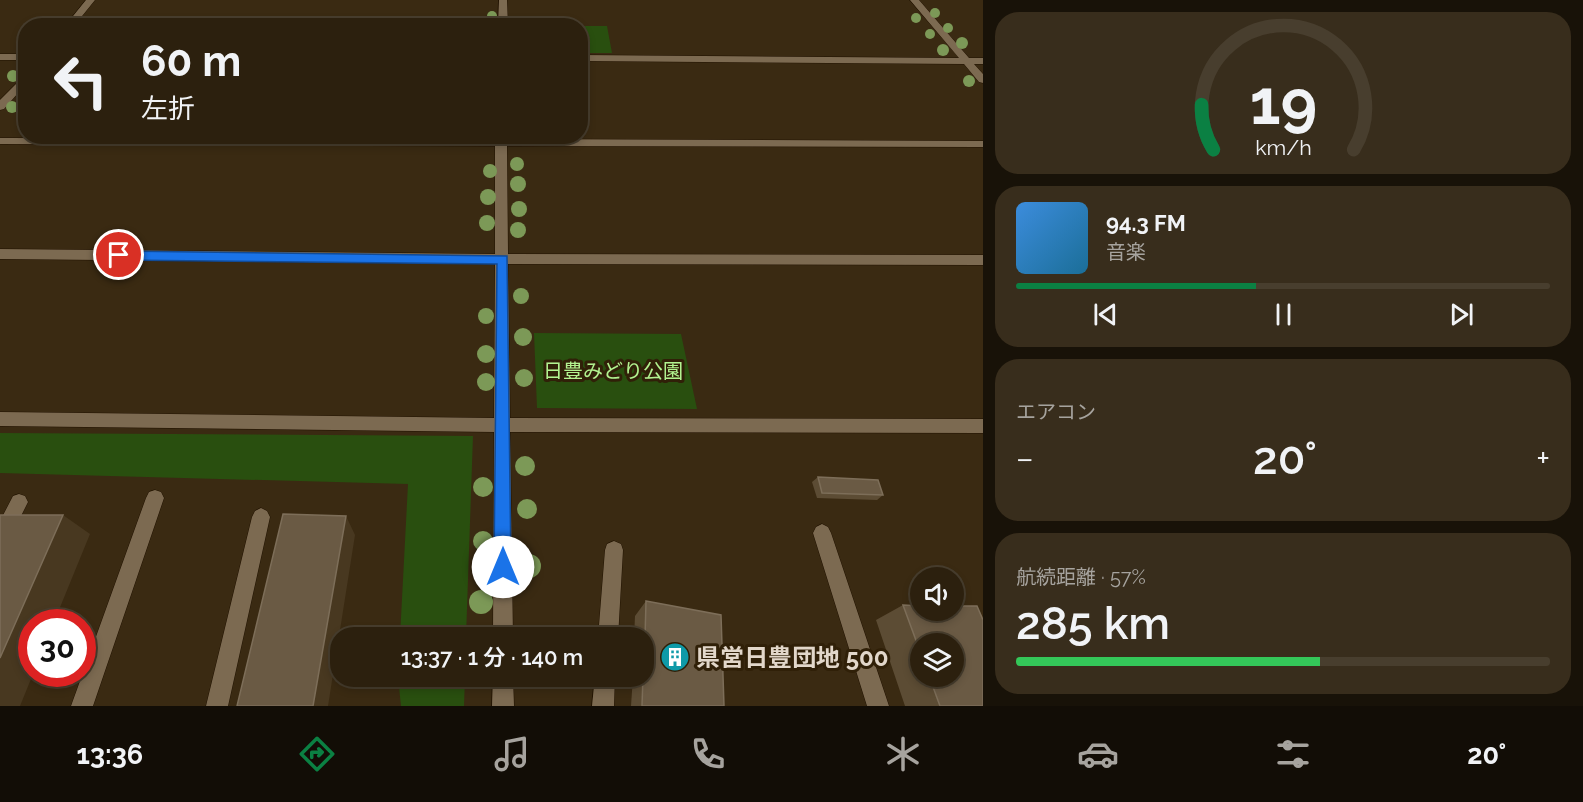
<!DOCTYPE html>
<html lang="ja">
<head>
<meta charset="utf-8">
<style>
  :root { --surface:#2c200e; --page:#382d1c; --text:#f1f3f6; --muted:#a6a39e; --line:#483e2e; --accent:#0b8043 }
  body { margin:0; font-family:Raleway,"Noto Sans JP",sans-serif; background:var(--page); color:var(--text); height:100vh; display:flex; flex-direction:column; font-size:22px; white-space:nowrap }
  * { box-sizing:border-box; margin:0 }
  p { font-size:20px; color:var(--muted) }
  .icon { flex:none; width:33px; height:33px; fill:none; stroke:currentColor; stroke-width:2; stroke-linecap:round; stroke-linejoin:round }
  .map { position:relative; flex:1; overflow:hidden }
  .drawer { display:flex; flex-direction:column; gap:12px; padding:12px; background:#181208; width:600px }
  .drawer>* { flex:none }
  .hud { position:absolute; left:18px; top:18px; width:570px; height:126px; border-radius:24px; box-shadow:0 3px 9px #0003,0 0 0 2px var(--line); background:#2c200e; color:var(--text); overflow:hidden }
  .buttons { position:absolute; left:910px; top:567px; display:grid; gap:12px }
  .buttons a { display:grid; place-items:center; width:54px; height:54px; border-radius:50%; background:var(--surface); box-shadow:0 3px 9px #0003,0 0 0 2px var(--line); font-size:30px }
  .speed { position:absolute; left:18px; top:609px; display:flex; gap:12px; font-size:30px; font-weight:700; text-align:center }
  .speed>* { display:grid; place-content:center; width:78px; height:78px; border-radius:50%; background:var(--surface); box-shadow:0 3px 9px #0003,0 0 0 2px var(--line); line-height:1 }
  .speed .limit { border:9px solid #d22; background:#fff; color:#111 }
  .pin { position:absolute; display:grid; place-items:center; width:51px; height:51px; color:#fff; margin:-26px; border:3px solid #fff; border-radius:50%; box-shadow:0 2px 6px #0007 }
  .me { position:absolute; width:66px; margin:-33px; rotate:0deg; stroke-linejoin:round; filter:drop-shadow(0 0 4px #0008) }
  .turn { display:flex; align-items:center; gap:21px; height:126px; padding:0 24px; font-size:27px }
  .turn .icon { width:78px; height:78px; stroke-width:2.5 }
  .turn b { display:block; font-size:42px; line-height:51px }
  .big { font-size:45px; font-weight:600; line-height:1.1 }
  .drawer .widget { flex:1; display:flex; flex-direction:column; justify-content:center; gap:9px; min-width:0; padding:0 21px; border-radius:24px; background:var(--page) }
  .drawer .dial { align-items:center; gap:0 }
  .dial svg { height:156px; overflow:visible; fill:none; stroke:var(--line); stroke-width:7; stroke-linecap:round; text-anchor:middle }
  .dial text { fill:var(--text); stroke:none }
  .song { display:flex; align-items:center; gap:18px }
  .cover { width:72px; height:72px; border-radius:9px; background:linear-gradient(135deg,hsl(210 70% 55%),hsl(200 70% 35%)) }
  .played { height:6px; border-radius:3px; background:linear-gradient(90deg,var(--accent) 45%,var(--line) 45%) }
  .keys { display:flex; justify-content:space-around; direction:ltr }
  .heat { display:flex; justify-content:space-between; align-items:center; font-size:33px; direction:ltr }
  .charge { height:9px; border-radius:4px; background:linear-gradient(90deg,#34c759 57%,var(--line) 0) }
  .trip { position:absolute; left:330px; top:627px; width:324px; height:60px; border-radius:24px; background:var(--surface); box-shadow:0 3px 9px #0003,0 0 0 2px var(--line); font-weight:600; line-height:60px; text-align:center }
  .dock { display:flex; height:96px; justify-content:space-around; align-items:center; background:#120d06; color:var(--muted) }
  .dock .icon { width:42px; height:42px }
  .dock .selected { color:var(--accent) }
  .dock b { font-size:27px; color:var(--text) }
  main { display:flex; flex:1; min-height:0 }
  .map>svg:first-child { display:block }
</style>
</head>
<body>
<main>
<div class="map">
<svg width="983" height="706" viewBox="0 0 983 706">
  <rect width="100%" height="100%" fill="#3a2a12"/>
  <path fill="#294f0f" d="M581,26H607L612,53H581Z
    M534,333L681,334L697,409L537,408Z
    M0,433L473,436L466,637H400L408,484L0,473Z
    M398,677H465L464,706H401Z"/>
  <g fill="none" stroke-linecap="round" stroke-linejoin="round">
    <g stroke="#211200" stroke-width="1">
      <path id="minor" d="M86,0H95L74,26H65Z
        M499,0H507L508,26H498Z
        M910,0H919L969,58H983V64H974L983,74V83L979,82L964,64L580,61V55L959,58Z
        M0,54H26V60H0Z
        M26,74V84L4,109L0,110V100Z
        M495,136H507V139L983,141V147L507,146L508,254L983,255V265L508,264L510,418L983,419V433L510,432L513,638H493L494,432L0,426V412L494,418L495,264L0,259V249L495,254V146L0,144V138L495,139Z
        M155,490L161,492L164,498L93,706H71L146,498L149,492Z
        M19,494L25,496L28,502L6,546L0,549V521L13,496Z
        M261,508L267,511L270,517L228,706H206L252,517L255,511Z
        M822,524L828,527L831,533L889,706H867L813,533L816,527Z
        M614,541L621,544L623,550L618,638H598L605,550L607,544Z
        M493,676H513L514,706H492Z
        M595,676H615L614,706H592Z"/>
    </g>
    <use href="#minor" fill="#7c6a51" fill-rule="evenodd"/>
  </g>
  <g fill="#7c9957">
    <circle cx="935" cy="13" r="5"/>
    <circle cx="492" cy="16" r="5"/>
    <circle cx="916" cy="18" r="5"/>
    <circle cx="948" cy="28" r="5"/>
    <circle cx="930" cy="34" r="5"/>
    <circle cx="962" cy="43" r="6"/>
    <circle cx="943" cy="50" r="6"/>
    <circle cx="13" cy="76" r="6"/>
    <circle cx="969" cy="81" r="6"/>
    <circle cx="12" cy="107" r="6"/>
    <circle cx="517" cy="164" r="7"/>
    <circle cx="490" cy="171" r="7"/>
    <circle cx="518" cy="184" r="8"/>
    <circle cx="488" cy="197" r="8"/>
    <circle cx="519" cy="209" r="8"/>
    <circle cx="487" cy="223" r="8"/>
    <circle cx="518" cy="230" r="8"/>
    <circle cx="521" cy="296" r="8"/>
    <circle cx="486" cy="316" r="8"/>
    <circle cx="523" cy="337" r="9"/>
    <circle cx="486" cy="354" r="9"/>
    <circle cx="524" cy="378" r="9"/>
    <circle cx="486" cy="382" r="9"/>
    <circle cx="525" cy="466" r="10"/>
    <circle cx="483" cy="487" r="10"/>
    <circle cx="527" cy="509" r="10"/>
    <circle cx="483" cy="541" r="10"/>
    <circle cx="529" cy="566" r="12"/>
    <circle cx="481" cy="602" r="12"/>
  </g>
  <path fill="#5c4c34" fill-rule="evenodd" d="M818,477L883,495L877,500L817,498L812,482Z
    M646,601L724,706H631L633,676H644V638H634L635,616Z
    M903,605L983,706H905L876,620ZM921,644L954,676H921Z"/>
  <path fill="#483820" d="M63,515L90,534L54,622H32V674H33L20,706H0V658Z
    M346,516L355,535L328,706H313Z"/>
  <path fill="#6a5a44" stroke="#7d6e59" stroke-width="1.5" d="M818,477L878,480L883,495L822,493Z
    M283,514L346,516L313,706H237Z
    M0,515H63L0,658Z
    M646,601L721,615L724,706H642L643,676H644Z
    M903,605L921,606V610H954V606H977L983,620V706H940L929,676H954V644H921V654Z"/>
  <path fill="#1a73e8" stroke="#114b97" stroke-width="1.5" d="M119,251L507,256L511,567L509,573L503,575L497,573L494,567L497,264L119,260L113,255Z"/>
  <defs>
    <g id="building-disc" transform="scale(1.5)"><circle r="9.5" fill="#0f9aa8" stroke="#302008"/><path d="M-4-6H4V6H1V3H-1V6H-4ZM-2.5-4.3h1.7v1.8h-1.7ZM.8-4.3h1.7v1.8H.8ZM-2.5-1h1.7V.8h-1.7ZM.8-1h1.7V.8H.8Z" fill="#fff"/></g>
  </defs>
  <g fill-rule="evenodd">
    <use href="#building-disc" x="675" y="657"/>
  </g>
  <g text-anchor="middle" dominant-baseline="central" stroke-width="6" stroke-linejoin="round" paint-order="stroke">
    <g font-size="20" fill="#b2f390" stroke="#302008">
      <text x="613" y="371">日豊みどり公園</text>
    </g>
    <g font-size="24" font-weight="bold" fill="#e2d7ca" stroke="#302008" text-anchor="start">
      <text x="696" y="657">県営日豊団地 500</text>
    </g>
  </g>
</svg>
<div class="buttons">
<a><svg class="icon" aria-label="sound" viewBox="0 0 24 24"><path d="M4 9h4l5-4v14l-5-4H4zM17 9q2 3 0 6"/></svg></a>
<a><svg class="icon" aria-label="layers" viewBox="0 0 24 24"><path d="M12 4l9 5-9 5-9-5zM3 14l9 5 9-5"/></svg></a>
</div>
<div class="speed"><div class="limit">30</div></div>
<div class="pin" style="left:119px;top:255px;background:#d93025"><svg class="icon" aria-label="arrive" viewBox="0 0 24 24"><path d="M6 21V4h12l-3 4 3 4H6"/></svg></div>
<svg class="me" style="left:503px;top:567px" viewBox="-20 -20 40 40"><circle r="19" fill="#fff"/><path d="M0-13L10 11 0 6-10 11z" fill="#1a73e8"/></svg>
<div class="trip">13:37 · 1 分 · 140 m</div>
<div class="hud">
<div class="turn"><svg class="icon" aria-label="left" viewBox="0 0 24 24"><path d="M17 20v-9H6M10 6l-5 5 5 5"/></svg><div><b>60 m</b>左折</div></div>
</div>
</div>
<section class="drawer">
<div class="widget dial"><svg viewBox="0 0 100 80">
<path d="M14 69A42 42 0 1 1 86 69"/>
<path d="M14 69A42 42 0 0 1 8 46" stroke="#0b8043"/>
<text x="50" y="56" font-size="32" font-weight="700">19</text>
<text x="50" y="72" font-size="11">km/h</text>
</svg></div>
<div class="widget">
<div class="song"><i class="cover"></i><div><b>94.3 FM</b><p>音楽</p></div></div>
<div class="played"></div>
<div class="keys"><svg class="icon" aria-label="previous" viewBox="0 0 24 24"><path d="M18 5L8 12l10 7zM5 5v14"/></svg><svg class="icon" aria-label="pause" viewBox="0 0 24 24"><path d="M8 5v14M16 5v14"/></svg><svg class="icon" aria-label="next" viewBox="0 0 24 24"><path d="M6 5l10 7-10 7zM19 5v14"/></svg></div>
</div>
<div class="widget"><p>エアコン</p>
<div class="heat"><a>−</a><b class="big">20°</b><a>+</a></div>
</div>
<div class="widget"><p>航続距離 · 57%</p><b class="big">285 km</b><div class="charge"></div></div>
</section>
</main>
<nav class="dock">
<b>13:36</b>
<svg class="icon selected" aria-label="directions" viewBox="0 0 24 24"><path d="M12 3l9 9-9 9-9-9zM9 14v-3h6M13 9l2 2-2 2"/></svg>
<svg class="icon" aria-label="music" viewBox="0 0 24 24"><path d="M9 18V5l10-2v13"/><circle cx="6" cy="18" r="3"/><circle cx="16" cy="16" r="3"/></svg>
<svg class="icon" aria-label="phone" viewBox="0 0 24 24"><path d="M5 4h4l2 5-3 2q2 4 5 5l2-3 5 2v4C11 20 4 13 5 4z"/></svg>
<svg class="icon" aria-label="climate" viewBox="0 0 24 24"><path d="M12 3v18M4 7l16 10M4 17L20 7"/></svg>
<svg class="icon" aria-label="car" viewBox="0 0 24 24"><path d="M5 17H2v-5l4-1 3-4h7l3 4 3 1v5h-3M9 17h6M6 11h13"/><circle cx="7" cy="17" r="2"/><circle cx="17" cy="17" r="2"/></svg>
<svg class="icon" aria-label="filters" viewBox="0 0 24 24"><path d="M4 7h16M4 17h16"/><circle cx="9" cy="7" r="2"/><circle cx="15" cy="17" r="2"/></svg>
<b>20°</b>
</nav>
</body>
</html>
